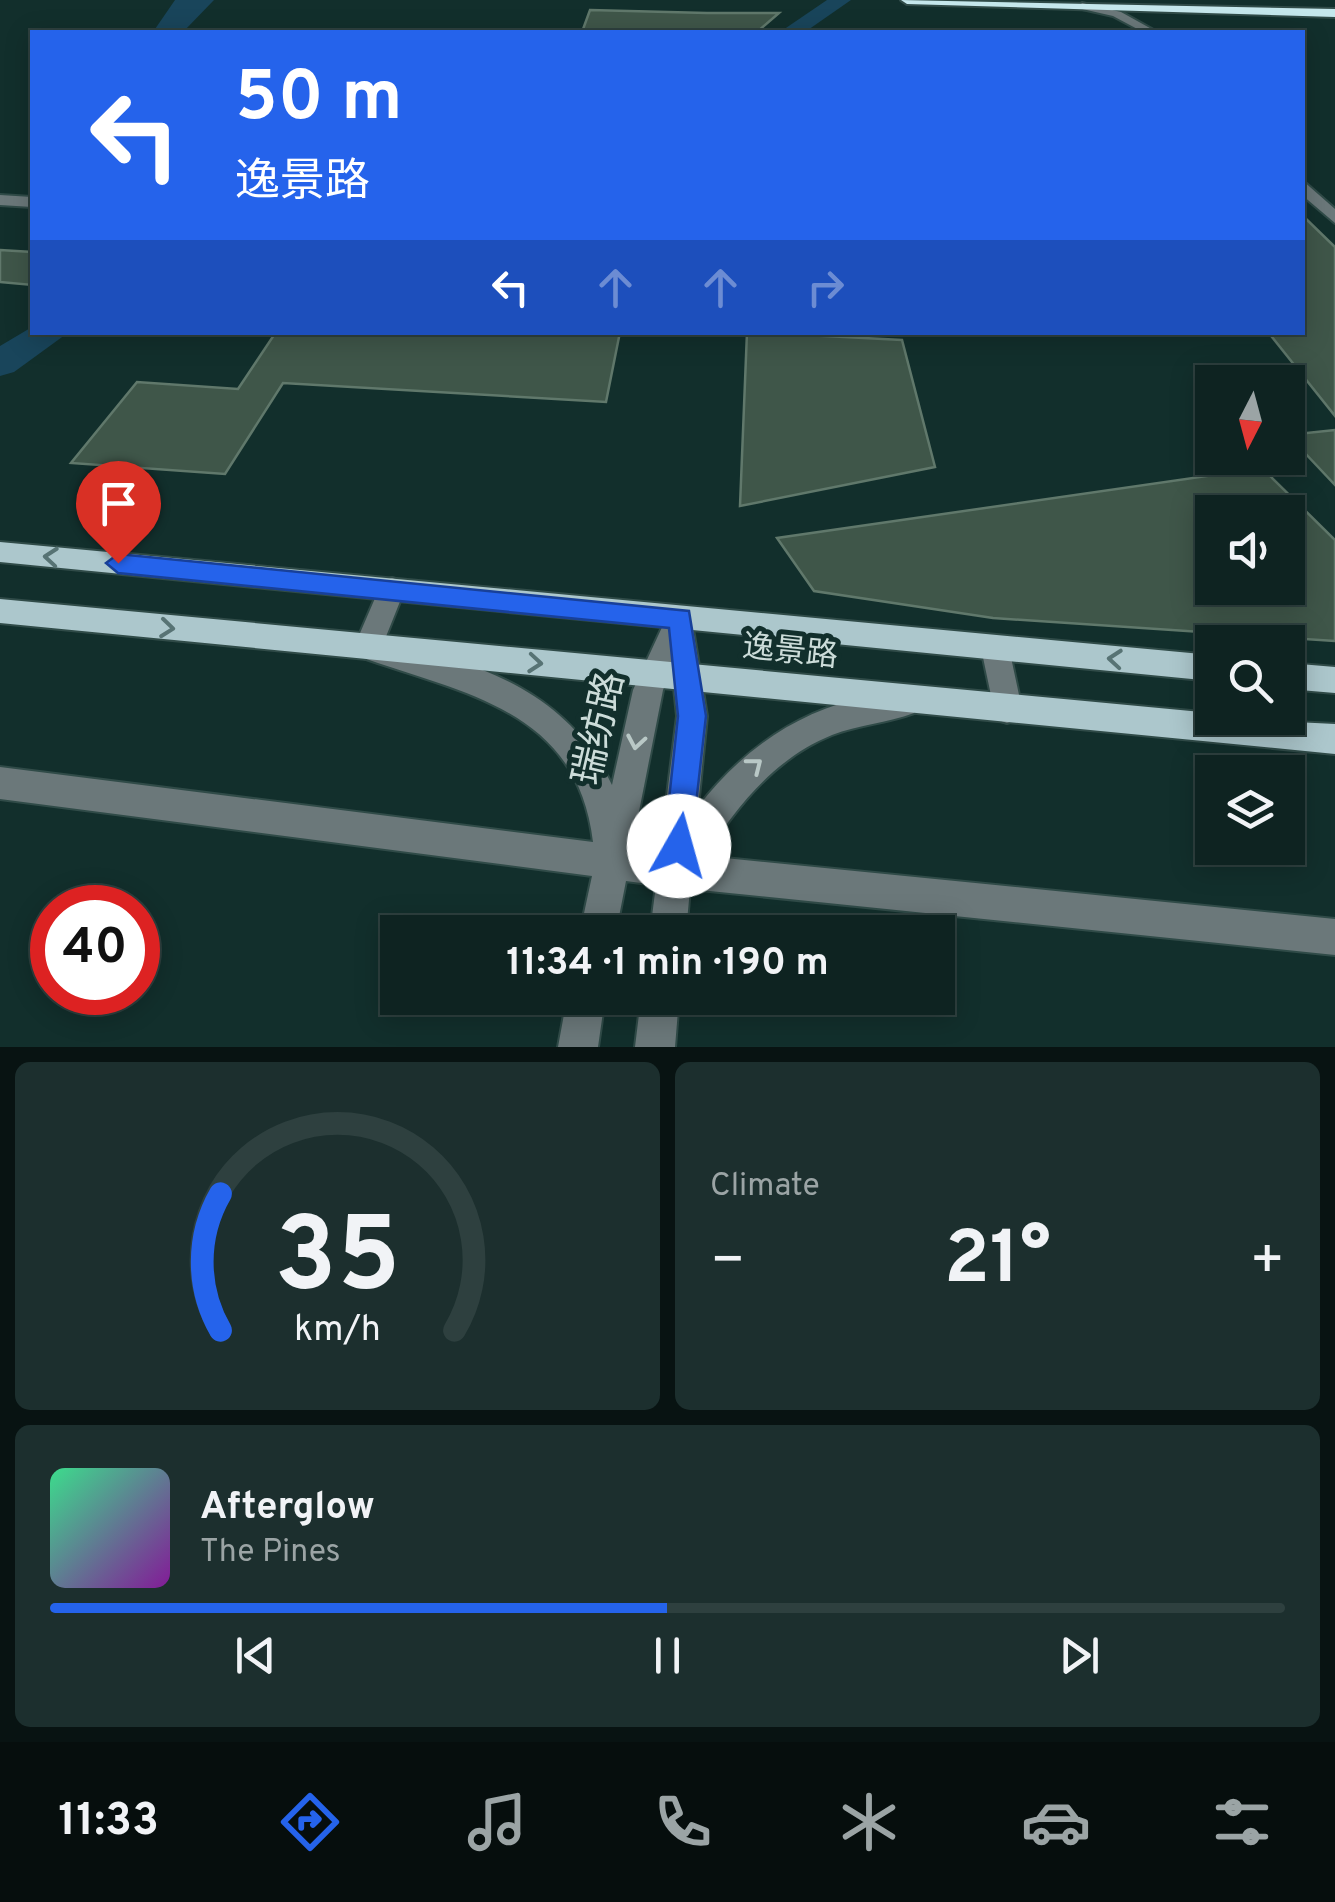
<!DOCTYPE html>
<html lang="en">
<head>
<meta charset="utf-8">
<style>
  :root { --surface:#0e2321; --page:#1c2f2e; --text:#f1f3f6; --muted:#9ba4a5; --line:#2e403f; --accent:#2563eb }
  body { margin:0; font-family:Overpass,"Noto Sans SC",sans-serif; background:var(--page); color:var(--text); height:100vh; display:flex; flex-direction:column; font-size:38px; white-space:nowrap }
  * { box-sizing:border-box; margin:0 }
  p { font-size:32px; color:var(--muted) }
  .icon { flex:none; width:55px; height:55px; fill:none; stroke:currentColor; stroke-width:2; stroke-linecap:round; stroke-linejoin:round }
  .map { position:relative; height:1047px; overflow:hidden }
  .panel { display:flex; flex-direction:column; gap:15px; padding:15px; background:#081312; flex:1 }
  .panel>* { flex:none }
  .guide { position:absolute; left:30px; top:30px; width:1275px; height:305px; border-radius:0px; box-shadow:0 5px 25px #0003,0 0 0 2px var(--line); background:#2563eb; color:#fff; overflow:hidden }
  .needle { width:65px; rotate:186deg }
  .controls { position:absolute; left:1195px; top:365px; display:grid; gap:20px }
  .controls a { display:grid; place-items:center; width:110px; height:110px; border-radius:0px; background:var(--surface); box-shadow:0 5px 25px #0003,0 0 0 2px var(--line); font-size:50px }
  .speed { position:absolute; left:30px; top:885px; display:flex; gap:20px; font-size:50px; font-weight:700; text-align:center }
  .speed>* { display:grid; place-content:center; width:130px; height:130px; border-radius:50%; background:var(--surface); box-shadow:0 5px 25px #0003,0 0 0 2px var(--line); line-height:1 }
  .speed .limit { border:15px solid #d22; background:#fff; color:#111 }
  .pin { position:absolute; display:grid; place-items:center; width:85px; height:85px; color:#fff; margin:-102px -42px; border-radius:50% 50% 50% 0; rotate:-45deg; box-shadow:0 0 10px #0007 }
  .pin .icon { rotate:45deg }
  .me { position:absolute; width:110px; margin:-55px; rotate:7deg; stroke-linejoin:round; filter:drop-shadow(0 0 8px #0008) }
  .turn { display:flex; align-items:center; gap:35px; height:210px; padding:0 40px; font-size:45px }
  .turn .icon { width:130px; height:130px; stroke-width:2.5 }
  .turn b { display:block; font-size:70px; line-height:85px }
  .lanes { display:flex; align-items:center; height:95px; padding:0 40px; background:#0003; justify-content:center; gap:50px; direction:ltr }
  .lanes .off { opacity:.35 }
  .big { font-size:75px; font-weight:700; line-height:1.1 }
  .panel .tile { flex:1; display:flex; flex-direction:column; justify-content:center; gap:15px; min-width:0; padding:0 35px; border-radius:15px; background:var(--page) }
  .panel .dial { align-items:center; gap:0 }
  .dial svg { height:260px; overflow:visible; fill:none; stroke:var(--line); stroke-width:7; stroke-linecap:round; text-anchor:middle }
  .dial text { fill:var(--text); stroke:none }
  .song { display:flex; align-items:center; gap:30px }
  .cover { width:120px; height:120px; border-radius:15px; background:linear-gradient(135deg,hsl(150 70% 55%),hsl(290 70% 35%)) }
  .played { height:10px; border-radius:5px; background:linear-gradient(90deg,var(--accent) 50%,var(--line) 50%) }
  .keys { display:flex; justify-content:space-around; direction:ltr }
  .heat { display:flex; justify-content:space-between; align-items:center; font-size:55px; direction:ltr }
  .panel .tiles { flex:1; display:grid; gap:15px; grid-template-columns:1fr 1fr }
  .tile:last-child { grid-column:span 2 }
  .trip { position:absolute; left:380px; top:915px; width:575px; height:100px; border-radius:0px; background:var(--surface); box-shadow:0 5px 25px #0003,0 0 0 2px var(--line); font-weight:700; line-height:100px; text-align:center }
  .tab-bar { display:flex; height:160px; justify-content:space-around; align-items:center; background:#060e0d; color:var(--muted) }
  .tab-bar .icon { width:70px; height:70px }
  .tab-bar .current { color:var(--accent) }
  .tab-bar b { font-size:45px; color:var(--text) }
  .map>svg:first-child { display:block }
</style>
</head>
<body>
<div class="map">
<svg width="1335" height="1047" viewBox="0 0 1335 1047">
  <rect width="100%" height="100%" fill="#122f2c"/>
  <path fill="#19455b" d="M175,0H214L183,32H153Z"/>
  <g fill="none" stroke-linecap="round" stroke-linejoin="round">
    <path fill="#19455b" fill-rule="evenodd" d="M827,0H851L805,32H780Z
      M32,327V332H69L14,372L0,376V346Z"/>
  </g>
  <path fill="#3f5649" stroke="#60786b" stroke-width="2.5" fill-rule="evenodd" d="M590,10L707,13H779L757,32H582Z
    M1302,215L1335,247V416L1268,332H1302Z
    M0,250L32,252V285L0,282Z
    M276,332H620L606,402L283,383L225,474L71,463L137,382L238,389Z
    M747,332L902,340L935,467L740,506Z
    M1335,430V485L1288,435Z
    M1262,468L1335,540V641L993,618L814,591L777,538ZM1212,512H1288V588H1212Z"/>
  <g fill="none" stroke-linecap="round" stroke-linejoin="round">
    <g stroke="#304b48" stroke-width="4">
      <path id="minor" d="M1082,3L1121,12L1157,32H1143L1113,16L1078,8Z
        M1302,180L1335,209V223L1302,195Z
        M0,195L32,197V207L0,205Z
        M392,578L401,581L405,589L385,639C481,665 566,690 612,785L633,690L670,610L680,606L690,610L707,716L698,807C742,750 797,711 869,696C884,693 899,687 914,693L918,703L914,713C887,723 858,725 832,735C775,758 737,806 705,856L1335,919V955L690,889L686,932H650L656,885L626,881L616,932H580L592,876L0,799V767L593,842C577,708 463,694 358,656L354,647L379,589L383,581ZM672,669L677,716L660,851L632,847L663,690Z
        M995,635L1005,639L1009,648L1022,709L1018,719L1007,723L996,719L981,648L985,639Z
        M567,998H605L598,1047H558Z
        M641,998H679L675,1047H635Z"/>
    </g>
    <g stroke="#304b48" stroke-width="4">
      <path id="major" d="M0,542L1212,655V681L0,562Z
        M0,599L1212,713V718L1335,724V754L0,623Z
        M1288,663L1335,667V693L1288,689Z"/>
    </g>
    <g stroke="#304b48" stroke-width="4">
      <path id="highway" d="M901,0L1335,9V17L907,4Z"/>
    </g>
    <use href="#minor" fill="#6b787a" fill-rule="evenodd"/>
    <use href="#major" fill="#acc7cc" fill-rule="evenodd"/>
    <use href="#highway" fill="#c5e7ec" fill-rule="evenodd"/>
  </g>
  <defs><path id="oneway-chevron" d="M-2-3.5L2.5 0L-2 3.5" fill="none" stroke-width="1.6" stroke-linecap="round" stroke-linejoin="round" transform="scale(2.5)"/></defs>
  <g stroke="#577374">
    <use href="#oneway-chevron" transform="translate(51 557) rotate(-175)"/>
    <use href="#oneway-chevron" transform="translate(167 628) rotate(6)"/>
    <use href="#oneway-chevron" transform="translate(1115 659) rotate(-175)"/>
    <use href="#oneway-chevron" transform="translate(535 663) rotate(5)"/>
  </g>
  <g stroke="#b9c8c6">
    <use href="#oneway-chevron" transform="translate(636 742) rotate(100)"/>
    <use href="#oneway-chevron" transform="translate(755 765) rotate(-38)"/>
  </g>
  <path fill="#2563eb" stroke="#184099" stroke-width="2.5" d="M118,554L689,611L706,716L690,857L679,861L668,857L664,846L678,716L669,628L118,573L106,563Z"/>
  <g text-anchor="middle" dominant-baseline="central" stroke-width="10" stroke-linejoin="round" paint-order="stroke">
    <g font-size="32" fill="#ccdcd9" stroke="#122f2c">
      <text transform="translate(790 653) rotate(6)">逸景路</text>
    </g>
    <g font-size="38" fill="#ccdcd9" stroke="#122f2c">
      <text transform="translate(601 729) rotate(-77)">瑞纺路</text>
    </g>
  </g>
</svg>
<div class="controls">
<a><svg class="needle" viewBox="-14 -14 28 28"><path d="M0-13l5 13h-10z" fill="#e53935"/><path d="M0 13l5-13h-10z" fill="#9ba4a5"/></svg></a>
<a><svg class="icon" aria-label="sound" viewBox="0 0 24 24"><path d="M4 9h4l5-4v14l-5-4H4zM17 9q2 3 0 6"/></svg></a>
<a><svg class="icon" aria-label="search" viewBox="0 0 24 24"><circle cx="10" cy="10" r="6"/><path d="M15 15l6 6"/></svg></a>
<a><svg class="icon" aria-label="layers" viewBox="0 0 24 24"><path d="M12 4l9 5-9 5-9-5zM3 14l9 5 9-5"/></svg></a>
</div>
<div class="speed"><div class="limit">40</div></div>
<div class="pin" style="left:118px;top:563px;background:#d93025"><svg class="icon" aria-label="arrive" viewBox="0 0 24 24"><path d="M6 21V4h12l-3 4 3 4H6"/></svg></div>
<svg class="me" style="left:679px;top:846px" viewBox="-20 -20 40 40"><circle r="19" fill="#fff"/><path d="M0-13L10 11 0 6-10 11z" fill="#2563eb"/></svg>
<div class="trip">11:34 · 1 min · 190 m</div>
<div class="guide">
<div class="turn"><svg class="icon" aria-label="left" viewBox="0 0 24 24"><path d="M17 20v-9H6M10 6l-5 5 5 5"/></svg><div><b>50 m</b>逸景路</div></div>
<div class="lanes"><svg class="icon" aria-label="left" viewBox="0 0 24 24"><path d="M17 20v-9H6M10 6l-5 5 5 5"/></svg><svg class="icon off" aria-label="ahead" viewBox="0 0 24 24"><path d="M12 20V5M6 11l6-6 6 6"/></svg><svg class="icon off" aria-label="ahead" viewBox="0 0 24 24"><path d="M12 20V5M6 11l6-6 6 6"/></svg><svg class="icon off" aria-label="right" viewBox="0 0 24 24"><path d="M7 20v-9h11M14 6l5 5-5 5"/></svg></div>
</div>
</div>
<section class="panel">
<div class="tiles">
<div class="tile dial"><svg viewBox="0 0 100 80">
<path d="M14 69A42 42 0 1 1 86 69"/>
<path d="M14 69A42 42 0 0 1 14 27" stroke="#2563eb"/>
<text x="50" y="56" font-size="32" font-weight="700">35</text>
<text x="50" y="72" font-size="11">km/h</text>
</svg></div>
<div class="tile"><p>Climate</p>
<div class="heat"><a>−</a><b class="big">21°</b><a>+</a></div>
</div>
<div class="tile">
<div class="song"><i class="cover"></i><div><b>Afterglow</b><p>The Pines</p></div></div>
<div class="played"></div>
<div class="keys"><svg class="icon" aria-label="previous" viewBox="0 0 24 24"><path d="M18 5L8 12l10 7zM5 5v14"/></svg><svg class="icon" aria-label="pause" viewBox="0 0 24 24"><path d="M8 5v14M16 5v14"/></svg><svg class="icon" aria-label="next" viewBox="0 0 24 24"><path d="M6 5l10 7-10 7zM19 5v14"/></svg></div>
</div>
</div>
</section>
<nav class="tab-bar">
<b>11:33</b>
<svg class="icon current" aria-label="directions" viewBox="0 0 24 24"><path d="M12 3l9 9-9 9-9-9zM9 14v-3h6M13 9l2 2-2 2"/></svg>
<svg class="icon" aria-label="music" viewBox="0 0 24 24"><path d="M9 18V5l10-2v13"/><circle cx="6" cy="18" r="3"/><circle cx="16" cy="16" r="3"/></svg>
<svg class="icon" aria-label="phone" viewBox="0 0 24 24"><path d="M5 4h4l2 5-3 2q2 4 5 5l2-3 5 2v4C11 20 4 13 5 4z"/></svg>
<svg class="icon" aria-label="climate" viewBox="0 0 24 24"><path d="M12 3v18M4 7l16 10M4 17L20 7"/></svg>
<svg class="icon" aria-label="car" viewBox="0 0 24 24"><path d="M5 17H2v-5l4-1 3-4h7l3 4 3 1v5h-3M9 17h6M6 11h13"/><circle cx="7" cy="17" r="2"/><circle cx="17" cy="17" r="2"/></svg>
<svg class="icon" aria-label="filters" viewBox="0 0 24 24"><path d="M4 7h16M4 17h16"/><circle cx="9" cy="7" r="2"/><circle cx="15" cy="17" r="2"/></svg>
</nav>
</body>
</html>
